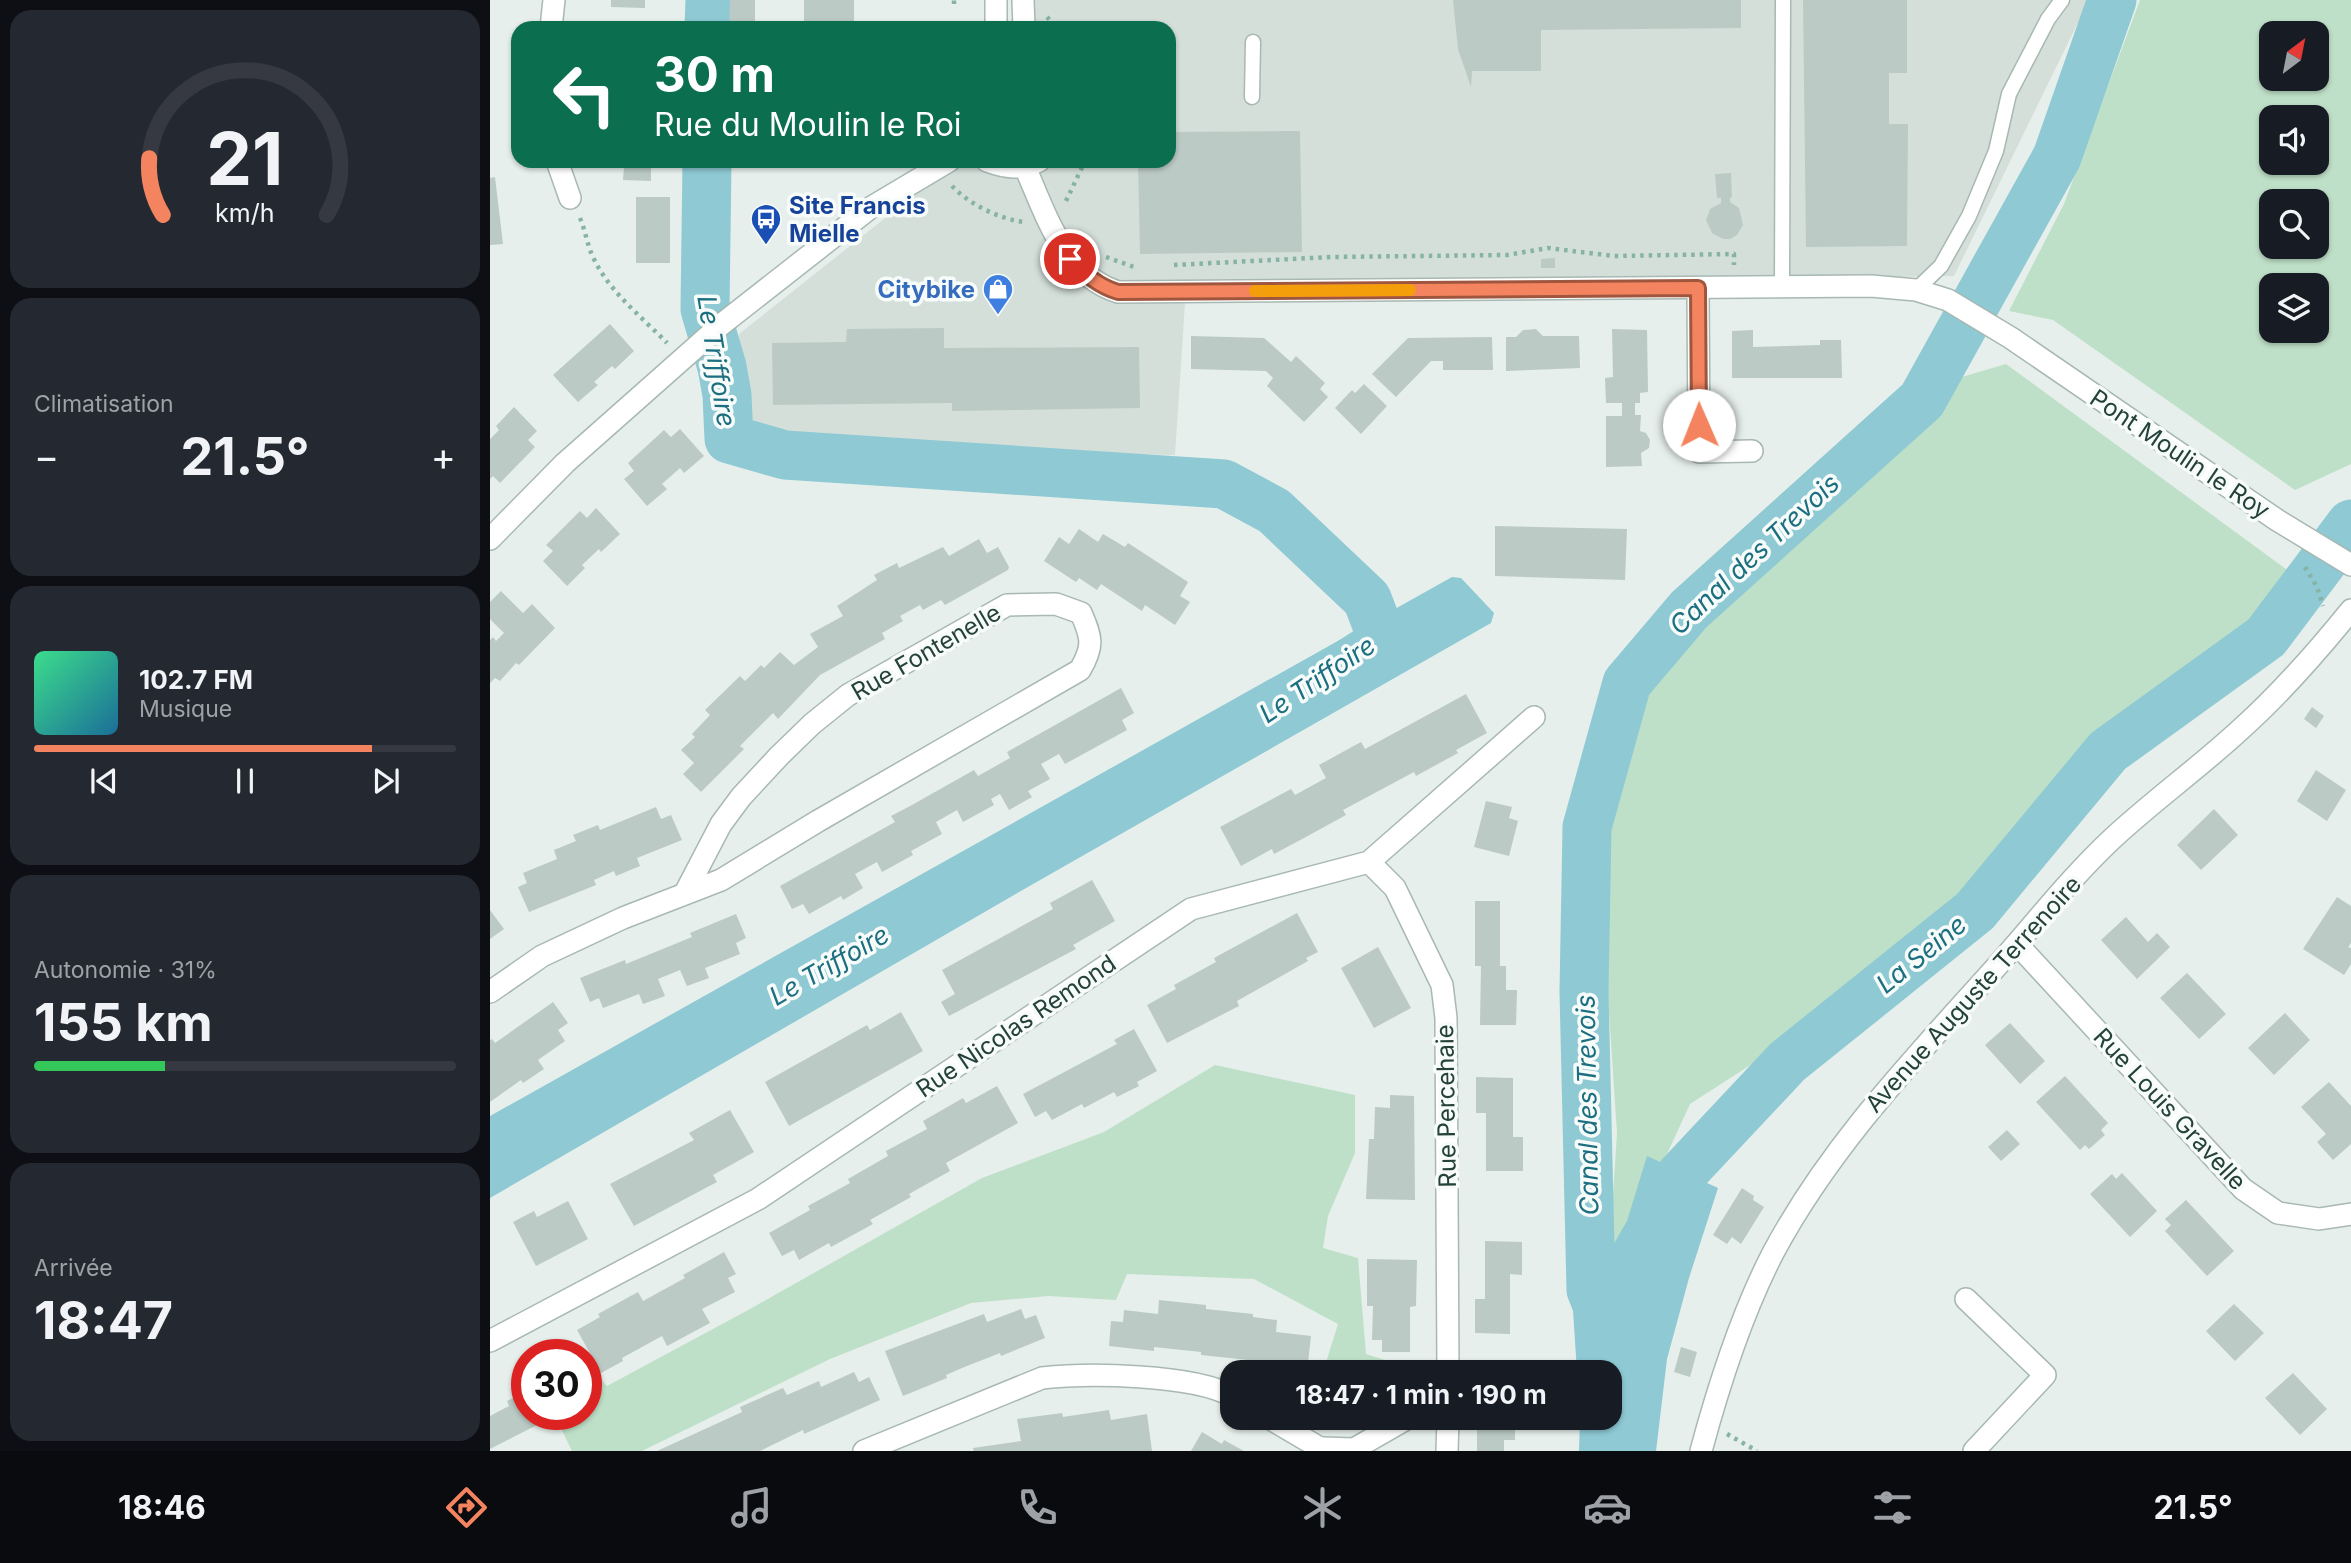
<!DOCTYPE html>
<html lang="fr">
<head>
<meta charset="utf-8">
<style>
  :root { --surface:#171b24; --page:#242831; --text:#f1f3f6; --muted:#9ea1a6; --line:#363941; --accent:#f4845f }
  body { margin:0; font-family:Inter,sans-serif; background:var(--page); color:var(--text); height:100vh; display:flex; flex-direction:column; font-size:26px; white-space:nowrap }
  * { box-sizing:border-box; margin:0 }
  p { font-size:23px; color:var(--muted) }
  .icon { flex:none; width:38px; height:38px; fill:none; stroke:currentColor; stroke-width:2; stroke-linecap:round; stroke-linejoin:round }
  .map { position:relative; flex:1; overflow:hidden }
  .panel { display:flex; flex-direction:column; gap:10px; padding:10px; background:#0d0f14; width:490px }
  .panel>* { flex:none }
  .hud { position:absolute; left:21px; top:21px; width:665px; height:147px; border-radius:21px; box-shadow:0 2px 5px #0004; background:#0b6e4f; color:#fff; overflow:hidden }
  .needle { width:46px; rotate:32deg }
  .buttons { position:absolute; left:1769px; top:21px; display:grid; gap:14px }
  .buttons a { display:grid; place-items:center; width:70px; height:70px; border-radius:14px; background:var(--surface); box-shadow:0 2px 5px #0004; font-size:35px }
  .speed { position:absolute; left:21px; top:1339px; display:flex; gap:14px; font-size:35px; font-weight:700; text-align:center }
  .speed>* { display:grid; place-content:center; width:91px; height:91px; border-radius:50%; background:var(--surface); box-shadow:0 2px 5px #0004; line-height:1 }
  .speed .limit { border:10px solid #d22; background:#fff; color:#111 }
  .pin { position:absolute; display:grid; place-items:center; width:60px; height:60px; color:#fff; margin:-30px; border:4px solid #fff; border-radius:50%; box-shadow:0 2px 7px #0007 }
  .me { position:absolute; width:77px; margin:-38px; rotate:359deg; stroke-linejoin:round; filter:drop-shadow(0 0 5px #0008) }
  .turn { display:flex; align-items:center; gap:24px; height:147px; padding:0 28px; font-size:32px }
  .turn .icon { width:91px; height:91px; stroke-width:2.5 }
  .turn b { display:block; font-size:49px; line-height:60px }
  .big { font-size:52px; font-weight:700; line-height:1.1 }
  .panel .tile { flex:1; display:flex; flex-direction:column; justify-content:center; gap:10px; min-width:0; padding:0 24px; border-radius:21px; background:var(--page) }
  .panel .dial { align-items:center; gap:0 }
  .dial svg { height:182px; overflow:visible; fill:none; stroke:var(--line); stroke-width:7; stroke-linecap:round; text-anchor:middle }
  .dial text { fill:var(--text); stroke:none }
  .song { display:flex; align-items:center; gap:21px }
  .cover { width:84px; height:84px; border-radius:10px; background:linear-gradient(135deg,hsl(150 70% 55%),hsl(200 70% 35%)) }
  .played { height:7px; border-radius:4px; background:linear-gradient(90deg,var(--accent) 80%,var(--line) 80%) }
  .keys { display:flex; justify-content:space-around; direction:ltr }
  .heat { display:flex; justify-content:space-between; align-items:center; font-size:38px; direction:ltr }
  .charge { height:10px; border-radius:5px; background:linear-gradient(90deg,#34c759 31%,var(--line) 0) }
  .trip { position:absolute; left:730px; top:1360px; width:402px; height:70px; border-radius:21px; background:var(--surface); box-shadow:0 2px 5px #0004; font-weight:700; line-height:70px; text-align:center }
  .tabs { display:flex; height:112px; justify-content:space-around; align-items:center; background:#090b0e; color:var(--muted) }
  .tabs .icon { width:49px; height:49px }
  .tabs .active { color:var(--accent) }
  .tabs b { font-size:32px; color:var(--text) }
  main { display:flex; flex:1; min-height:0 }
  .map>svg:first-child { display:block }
</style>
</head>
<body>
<main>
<section class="panel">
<div class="tile dial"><svg viewBox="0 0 100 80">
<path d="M14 69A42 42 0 1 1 86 69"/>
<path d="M14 69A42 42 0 0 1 8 44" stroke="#f4845f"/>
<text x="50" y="56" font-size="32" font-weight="700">21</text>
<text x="50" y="72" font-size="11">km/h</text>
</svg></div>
<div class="tile"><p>Climatisation</p>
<div class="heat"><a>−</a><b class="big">21.5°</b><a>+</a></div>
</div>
<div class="tile">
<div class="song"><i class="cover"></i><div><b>102.7 FM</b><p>Musique</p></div></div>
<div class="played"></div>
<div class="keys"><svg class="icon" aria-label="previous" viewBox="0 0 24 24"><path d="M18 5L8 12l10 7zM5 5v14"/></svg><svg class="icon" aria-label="pause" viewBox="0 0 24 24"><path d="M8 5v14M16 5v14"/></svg><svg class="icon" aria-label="next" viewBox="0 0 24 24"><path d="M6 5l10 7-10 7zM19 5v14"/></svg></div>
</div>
<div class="tile"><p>Autonomie · 31%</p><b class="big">155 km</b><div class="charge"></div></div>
<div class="tile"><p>Arrivée</p><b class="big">18:47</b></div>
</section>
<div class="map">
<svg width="1861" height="1451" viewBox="0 0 1861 1451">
  <rect width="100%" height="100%" fill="#e6efeb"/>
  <path fill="#d4dfda" d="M523,0H1599L1464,276L1287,279L695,303L685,455L257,444L249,334L467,161H679V28H523Z"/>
  <path fill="#bfe0c8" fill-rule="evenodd" d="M1650,0H1861V464L1805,490L1563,320L1519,311L1574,204ZM1782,33H1827V79H1782ZM1782,117H1827V163H1782ZM1782,201H1827V247H1782ZM1782,285H1827V331H1782Z
    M1516,364L1800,572L1765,624L1592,756L1527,836L1459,910L1279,1053L1200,1104L1153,1206L1119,1257L1127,1133L1117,981L1114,847L1128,777L1147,704L1208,631L1378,473L1465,379Z
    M725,1065L865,1095V1153L838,1216L833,1248L868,1258L876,1354L933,1372H833L848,1324L764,1279L637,1274L626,1300L558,1296L481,1303L340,1359L152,1451H82L64,1414H96V1362L117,1386L260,1309L492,1178L614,1132Z"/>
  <path fill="#8ec9d4" d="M962,577L971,578L1004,613L1001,623L524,895L0,1198V1116Z
    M1157,1156L1228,1188L1199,1278L1177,1359L1166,1451H1089L1090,1418H1120V1372H1087L1079,1248L1115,1246L1118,1254L1137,1221Z"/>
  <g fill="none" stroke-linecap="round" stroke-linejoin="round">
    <path stroke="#8ec9d4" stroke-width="49" d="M219,28L220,0
      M217,161L215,309L232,367L237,395L239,439L295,455L734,484L784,511L877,599L893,641L856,665
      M1173,1236L1190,1176L1297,1062L1485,911L1618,751L1776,637L1861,524
      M1110,1312L1101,1290L1094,991L1097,827L1137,683L1199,610L1432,400L1567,157L1622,0"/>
  </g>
  <path fill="#bbcac4" d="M121,0H155V8L121,7Z
    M240,0H265V28H239Z
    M314,0H364V22H370V28H314Z
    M963,0H1251V28L1051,30V71H982L981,87L968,49Z
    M1313,0H1417V73H1399V124H1418L1417,246L1316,247Z
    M798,131H810L812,252L650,254L648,161H679V132Z
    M127,161H161V181L133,180L134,167L127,168Z
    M1241,173L1242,197L1240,198V202L1249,208L1253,225L1247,235L1240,239H1233L1222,233L1216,220L1220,209L1231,203V198H1227L1225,174Z
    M5,177L13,244L0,245V178Z
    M146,197H180V263H146Z
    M1065,258V268H1051V259Z
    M120,324L144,351L125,369L122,366L104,382L108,385L88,402L63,375Z
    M454,328V348L649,347L650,408L462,411V403L283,405L282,343L356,342L357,329Z
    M1046,329L1053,336H1089L1090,368L1016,371V337H1026L1033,330Z
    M1122,329L1157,330L1158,392L1150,393V403H1145V415H1151L1150,431L1156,433L1160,440L1159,448L1151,453L1152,466L1116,467V416H1132V403H1116L1115,378L1123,377Z
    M1263,330V347L1330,345V340H1351L1352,378H1242V331Z
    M701,336L774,338L801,362L806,356L835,383L830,389L838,397L814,422L777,386L783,378L776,371L701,369Z
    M1002,337L1003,370H953V361H941L906,397L882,374L918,338Z
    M874,384L897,406L871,434L845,408L862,390L865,393Z
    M24,407L47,431L38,440L45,447L10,483L3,476L0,479V439L9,430L6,426Z
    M190,429L214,456L194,473L190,468L172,484L177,489L157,506L134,479L144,471L138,463L174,430L181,437Z
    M106,508L130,534L111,552L109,549L92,565L95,568L77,586L53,561L63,551L56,545L90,511L97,518Z
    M1005,526L1137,529L1135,580L1005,576Z
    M589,529L608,542L613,534L635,547L638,543L698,582L690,596L700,602L685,625L655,605L652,611L611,584L607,590L589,578L586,582L554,561L569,537L579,544Z
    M489,539L497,553L508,547L519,567L518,570L455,605L451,600L433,610L430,605L410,616L413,621L392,633L395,639L330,675L288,719L283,713L250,746L254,749L211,792L193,774L204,763L191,750L205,737L202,734L220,715L215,710L250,676L255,681L271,665L274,668L290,652L304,665L328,647L320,634L353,616L347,606L387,580L384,575L407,563L409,568L453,547L459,556Z
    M11,591L33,613L42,604L65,628L29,665L26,663L10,681L5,678L0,683V640L3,637L6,641L14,633L0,619V602Z
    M631,688L644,713L632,720L637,730L575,764L569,754L551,764L560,779L538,791L542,797L519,810L510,794L501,799L504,805L473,822L467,810L446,822L452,834L421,851L423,855L392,872L387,862L365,874L373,888L353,900L351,896L319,914L313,904L302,909L290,886L405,822L401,816L422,805L484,770L488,776L520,758L517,752Z
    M976,694L997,733L966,750L968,753L926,776L924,772L853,810L856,815L814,838L784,854L782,849L751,866L730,827L801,789L805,795L836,778L829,765L871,742L875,749Z
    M1822,707L1834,716L1826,728L1814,719Z
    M1826,770L1856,790L1837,821L1807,801Z
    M996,801L1022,807L1019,818L1028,821L1019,856L984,847Z
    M166,807L171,819L181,815L192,840L147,858L150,866L126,876L124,871L104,880L106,885L39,912L28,887L37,883L33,873L67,859L64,850L86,841L83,835L108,825L110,830Z
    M1724,809L1748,835L1711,870L1687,845Z
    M602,880L625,921L583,945L586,949L459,1016L451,1002L465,994L452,970L563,909L560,903Z
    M1847,897L1861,906V943L1858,947L1861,948V964L1854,975L1813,949Z
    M985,901H1010V966H1016V990H1027L1026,1025H990L991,966H985Z
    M0,910L14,929L0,939Z
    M807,913L828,952L816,958L818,961L747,1001L749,1006L677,1043L657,1005L686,989L684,985L726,962L724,958Z
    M246,914L256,938L246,943L250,954L215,968L219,978L197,986L190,970L168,979L175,996L153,1004L149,994L113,1008L109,998L100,1002L90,978L135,960L136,964L202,937L200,933Z
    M1636,917L1658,942L1667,933L1680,947L1647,979L1611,940Z
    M888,947L921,1008L884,1028L851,968Z
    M1697,973L1736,1014L1709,1039L1670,998Z
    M63,1002L78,1023L68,1030L75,1041L48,1060L54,1069L33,1083L31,1080L0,1102V1040L2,1039L5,1043Z
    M411,1012L433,1051L299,1126L275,1082L377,1025L380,1030Z
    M1795,1013L1820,1040L1784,1075L1758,1048Z
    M1520,1023L1555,1061L1530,1084L1495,1045Z
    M644,1029L667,1071L647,1082L649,1086L627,1097L624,1092L594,1108L592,1104L562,1120L556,1111L545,1117L533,1094L627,1044L624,1040Z
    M1575,1076L1618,1123L1611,1130L1615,1135L1599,1149L1595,1145L1590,1150L1546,1102Z
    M986,1077L1023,1078V1137H1033V1171H996V1113H986Z
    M1839,1082L1861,1106V1144L1843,1160L1827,1142L1836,1134L1811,1107Z
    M507,1086L528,1123L456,1163L460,1171L419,1194L421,1197L380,1220L383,1224L341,1247L339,1243L309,1260L304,1250L292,1256L279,1233L320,1210L318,1206L360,1183L358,1179L398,1156L396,1151L437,1129L433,1121L473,1098L476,1103Z
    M900,1095L924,1096L925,1200L876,1199L879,1139H884L885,1107L900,1108Z
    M240,1110L264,1152L223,1175L227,1182L144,1226L120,1184L204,1140L199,1133Z
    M1517,1130L1530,1144L1511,1161L1498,1147Z
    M1632,1173L1667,1211L1640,1237L1600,1194L1622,1174L1626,1179Z
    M1252,1188L1264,1196L1263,1200L1274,1207L1251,1244L1242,1237L1237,1244L1223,1235Z
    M1696,1200L1744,1251L1717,1276L1675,1231L1681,1225L1675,1219Z
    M78,1201L98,1239L46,1266L23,1222L44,1211L47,1217Z
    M995,1241L1032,1242V1275L1020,1274V1334L985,1333V1299H995Z
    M234,1252L246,1274L238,1278L245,1292L212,1309L220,1323L177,1346L172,1336L132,1358L133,1361L111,1373L87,1330L110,1317L108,1314L148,1292L153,1301L195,1278L193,1275Z
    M877,1259L927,1260L926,1306L920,1307V1352H892V1340H882L883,1306H877Z
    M669,1300L716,1305V1309L763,1314V1317L787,1320L786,1332L821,1336L817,1372H782V1369L758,1366V1360L711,1355V1352L664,1347V1351L619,1346L621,1321L633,1322L634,1310L668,1314Z
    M1744,1304L1774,1333L1745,1361L1716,1331Z
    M531,1309L535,1319L546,1315L555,1338L511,1356L510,1353L472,1368L456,1375L457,1378L413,1396L395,1351L494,1314L497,1322Z
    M1191,1347L1207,1352L1200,1377L1184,1372Z
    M364,1372L369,1382L379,1377L390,1400L314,1434L313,1430L270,1451H167L252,1412L250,1407L293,1388L297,1395L329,1381L331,1387Z
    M1803,1373L1837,1409L1810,1435L1775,1398Z
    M33,1393L37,1400V1414H44L49,1424L0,1449V1416L19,1406L17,1401Z
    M619,1410L621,1420L657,1414L662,1451H484L483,1448L531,1441L527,1419L572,1413L573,1417Z
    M987,1418H1025V1440H1014V1451H987Z
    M712,1432L732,1444L734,1440L754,1451H701Z"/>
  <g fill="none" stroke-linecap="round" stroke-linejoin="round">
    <g stroke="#a8b8b2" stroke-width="17">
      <path id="service" d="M762,97L763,42
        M1292,287L1293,0
        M1426,290L1451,266L1479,216L1506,151L1519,94L1558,19L1572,0"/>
    </g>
    <g stroke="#a8b8b2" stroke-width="24">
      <path id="minor" d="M61,28L64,0
        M67,161L80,198
        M1208,288L1209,452L1262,451
        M879,862L905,888L952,985L956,1018L958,1372
        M1527,944L1753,1189L1788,1213L1829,1219L1861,1214
        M0,992L52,956L133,918L231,880L328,821L590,670C604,646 602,638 591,613L566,604L517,605L358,695L322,724L289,756L251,797L231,824L195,893
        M1476,1299L1555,1375L1484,1451
        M0,1341L268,1199L701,909L879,862L1044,717
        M779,1418L835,1451
        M833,1448L864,1449L918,1418
        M374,1451L552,1378C598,1373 702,1374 742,1396
        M957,1451L958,1418"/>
    </g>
    <g stroke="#a8b8b2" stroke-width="24">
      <path id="tertiary" d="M506,0V28
        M533,0L534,28
        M497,161C516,168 530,170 549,161
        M535,167C556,215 574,275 628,292L1381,286L1426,290L1458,300L1521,338L1787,520L1861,565
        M0,539L75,463L232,324L380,208L459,161
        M1211,1451C1229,1384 1251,1315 1283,1253C1339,1148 1421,1062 1499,975C1540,930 1578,880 1623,838C1664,800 1710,767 1751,729C1791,693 1827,652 1861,610"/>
    </g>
    <path stroke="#86b3a5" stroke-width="4.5" stroke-dasharray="3.5 5" stroke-linecap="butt" d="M464,4V0
      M557,17L567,28
      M462,186C479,204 509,219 534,222
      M576,201L595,161
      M90,218C95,230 97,243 102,255C118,291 151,316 177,343
      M616,257L644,267
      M684,265L841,257L1017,255L1058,248L1124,256L1244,254V265
      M1815,567L1827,587L1833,606
      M1237,1434L1267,1451"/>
    <use href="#service" stroke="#fff" stroke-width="14"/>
    <use href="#minor" stroke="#fff" stroke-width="21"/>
    <use href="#tertiary" stroke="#fff" stroke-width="21"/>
  </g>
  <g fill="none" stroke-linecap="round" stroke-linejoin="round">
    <g stroke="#9f563e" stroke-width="18">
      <path id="route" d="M580,259C595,274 608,286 628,292L1208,288L1209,425"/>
    </g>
    <use href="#route" stroke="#f4845f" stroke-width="12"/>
    <path stroke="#f59e0b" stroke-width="12" d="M765,291L920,290"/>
  </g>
  <defs>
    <g id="bus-pin" transform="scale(1.575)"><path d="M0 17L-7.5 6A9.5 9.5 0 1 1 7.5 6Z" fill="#1a4fb4" stroke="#f7fbf9"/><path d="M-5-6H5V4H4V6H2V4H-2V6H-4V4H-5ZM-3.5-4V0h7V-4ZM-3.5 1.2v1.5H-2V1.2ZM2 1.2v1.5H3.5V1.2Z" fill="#fff"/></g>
    <g id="shop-pin" transform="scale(1.575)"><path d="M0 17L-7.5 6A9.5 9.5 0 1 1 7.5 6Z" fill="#3f7fe0" stroke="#f7fbf9"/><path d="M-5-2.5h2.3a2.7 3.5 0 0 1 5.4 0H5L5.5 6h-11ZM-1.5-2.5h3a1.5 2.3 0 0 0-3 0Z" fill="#fff"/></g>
  </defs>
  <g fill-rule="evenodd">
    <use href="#bus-pin" x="276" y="219"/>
    <use href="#shop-pin" x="508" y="289"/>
  </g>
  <g text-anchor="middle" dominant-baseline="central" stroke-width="7" stroke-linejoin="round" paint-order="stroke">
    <g font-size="24" font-weight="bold" fill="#164399" stroke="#f7fbf9" text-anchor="start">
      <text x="299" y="205">Site Francis<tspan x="299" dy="28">Mielle</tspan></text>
    </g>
    <g font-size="24" font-weight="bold" fill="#366cbe" stroke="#f7fbf9" text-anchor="end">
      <text x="485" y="289">Citybike</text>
    </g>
    <g font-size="24" fill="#24423a" stroke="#f7fbf9">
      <text transform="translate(1690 454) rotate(34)">Pont Moulin le Roy</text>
      <text transform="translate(436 652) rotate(-30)">Rue Fontenelle</text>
      <text transform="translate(1483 994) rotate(-48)">Avenue Auguste Terrenoire</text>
      <text transform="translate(526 1026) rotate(-34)">Rue Nicolas Remond</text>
      <text transform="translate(956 1106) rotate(-91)">Rue Percehaie</text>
      <text transform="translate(1680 1109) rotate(47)">Rue Louis Gravelle</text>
    </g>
    <g font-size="26" font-style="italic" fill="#1c6f80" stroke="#f7fbf9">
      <text transform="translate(227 361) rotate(81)">Le Triffoire</text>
      <text transform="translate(1264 554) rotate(-43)">Canal des Trevois</text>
      <text transform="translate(827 679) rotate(-34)">Le Triffoire</text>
      <text transform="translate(1431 954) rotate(-39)">La Seine</text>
      <text transform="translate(339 965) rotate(-30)">Le Triffoire</text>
      <text transform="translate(1097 1105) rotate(-91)">Canal des Trevois</text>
    </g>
  </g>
</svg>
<div class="buttons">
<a><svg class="needle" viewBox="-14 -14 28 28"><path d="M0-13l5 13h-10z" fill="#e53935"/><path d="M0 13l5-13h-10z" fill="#9ea1a6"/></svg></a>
<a><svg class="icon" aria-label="sound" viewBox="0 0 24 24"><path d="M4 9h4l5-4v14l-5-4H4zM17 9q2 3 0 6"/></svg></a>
<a><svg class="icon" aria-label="search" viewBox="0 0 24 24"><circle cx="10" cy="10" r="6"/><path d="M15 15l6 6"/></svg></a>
<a><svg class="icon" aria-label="layers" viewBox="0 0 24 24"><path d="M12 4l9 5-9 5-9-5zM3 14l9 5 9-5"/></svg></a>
</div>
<div class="speed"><div class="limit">30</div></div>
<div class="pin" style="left:580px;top:259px;background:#d93025"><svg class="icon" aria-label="arrive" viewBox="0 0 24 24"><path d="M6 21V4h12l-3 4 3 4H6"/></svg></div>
<svg class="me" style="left:1209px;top:425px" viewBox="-20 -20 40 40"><circle r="19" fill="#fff"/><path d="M0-13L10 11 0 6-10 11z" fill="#f4845f"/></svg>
<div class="trip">18:47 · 1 min · 190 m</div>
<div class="hud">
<div class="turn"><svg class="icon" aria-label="left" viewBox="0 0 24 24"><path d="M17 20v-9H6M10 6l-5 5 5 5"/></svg><div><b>30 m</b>Rue du Moulin le Roi</div></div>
</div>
</div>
</main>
<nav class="tabs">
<b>18:46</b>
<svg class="icon active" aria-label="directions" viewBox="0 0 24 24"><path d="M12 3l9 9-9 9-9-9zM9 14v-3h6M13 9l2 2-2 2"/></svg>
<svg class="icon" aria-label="music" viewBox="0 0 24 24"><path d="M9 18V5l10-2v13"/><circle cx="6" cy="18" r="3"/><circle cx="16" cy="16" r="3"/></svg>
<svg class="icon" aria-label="phone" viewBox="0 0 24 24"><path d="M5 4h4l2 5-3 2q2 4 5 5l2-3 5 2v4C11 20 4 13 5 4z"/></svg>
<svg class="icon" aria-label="climate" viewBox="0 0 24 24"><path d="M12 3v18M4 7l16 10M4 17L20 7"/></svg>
<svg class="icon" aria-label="car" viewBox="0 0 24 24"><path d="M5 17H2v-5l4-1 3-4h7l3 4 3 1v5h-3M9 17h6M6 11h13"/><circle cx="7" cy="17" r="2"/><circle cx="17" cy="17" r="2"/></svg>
<svg class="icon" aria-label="filters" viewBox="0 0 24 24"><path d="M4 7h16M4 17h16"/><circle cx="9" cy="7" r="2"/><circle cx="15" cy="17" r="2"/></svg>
<b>21.5°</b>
</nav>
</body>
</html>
